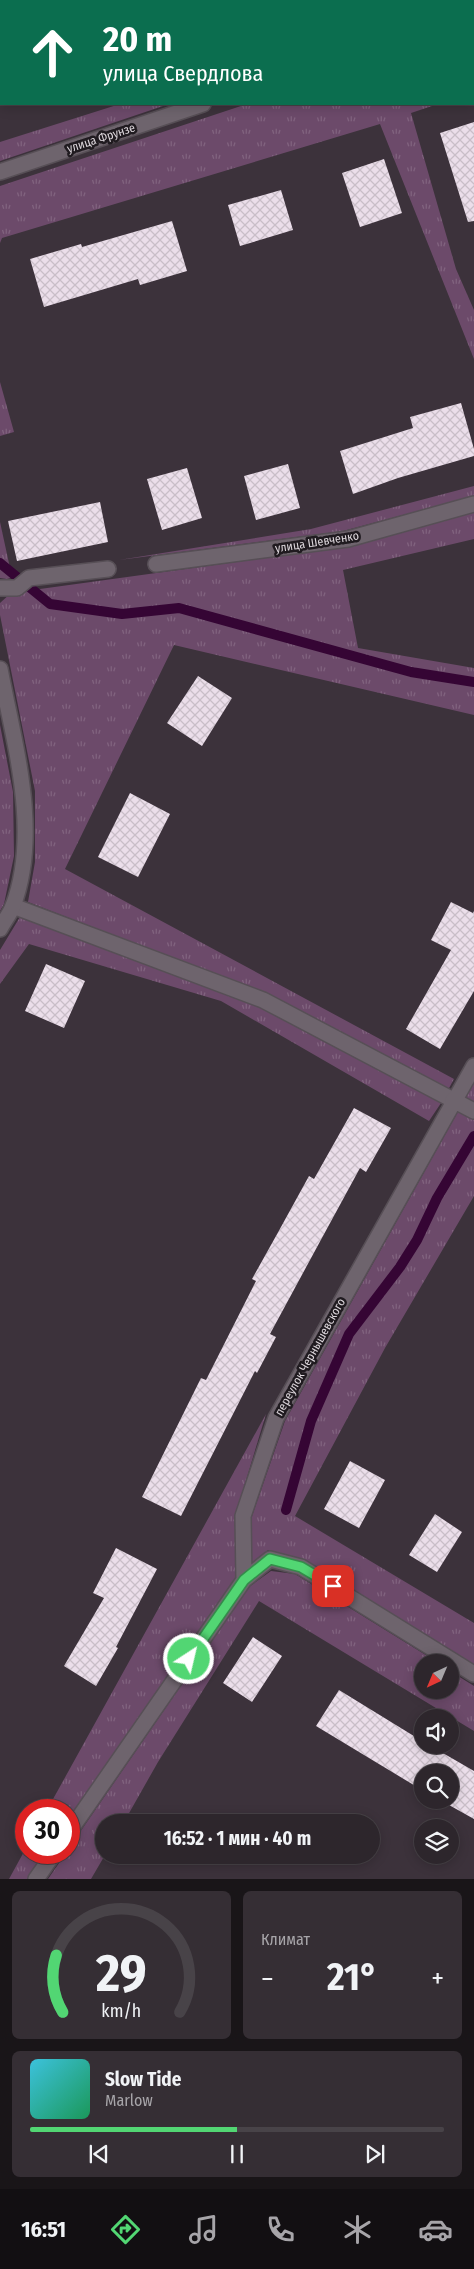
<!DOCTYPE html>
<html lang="ru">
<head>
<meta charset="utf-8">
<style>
  :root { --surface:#2d262c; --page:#352e34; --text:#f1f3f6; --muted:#a7a5a9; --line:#484348; --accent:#52d673 }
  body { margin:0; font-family:"Fira Sans Condensed",sans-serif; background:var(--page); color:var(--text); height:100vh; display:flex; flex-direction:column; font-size:19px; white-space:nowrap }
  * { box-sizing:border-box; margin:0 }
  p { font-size:16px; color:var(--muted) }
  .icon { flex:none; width:28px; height:28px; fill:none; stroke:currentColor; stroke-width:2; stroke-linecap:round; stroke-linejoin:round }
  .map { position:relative; height:1879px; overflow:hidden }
  .sheet { display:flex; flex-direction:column; gap:12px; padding:12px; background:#191518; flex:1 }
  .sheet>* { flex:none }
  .guide { position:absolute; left:0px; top:0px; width:475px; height:105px; box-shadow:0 2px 12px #0003,0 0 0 1px var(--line); background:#0b6e4f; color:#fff; overflow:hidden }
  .needle { width:32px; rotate:224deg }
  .controls { position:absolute; left:414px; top:1654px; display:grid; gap:10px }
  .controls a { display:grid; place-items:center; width:45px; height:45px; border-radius:50%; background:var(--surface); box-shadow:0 2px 12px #0003,0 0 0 1px var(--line); font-size:25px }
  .speed { position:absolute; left:15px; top:1799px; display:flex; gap:10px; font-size:25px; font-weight:700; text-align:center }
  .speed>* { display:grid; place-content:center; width:65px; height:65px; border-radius:50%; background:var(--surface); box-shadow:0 2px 12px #0003,0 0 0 1px var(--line); line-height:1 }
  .speed .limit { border:8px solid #d22; background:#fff; color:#111 }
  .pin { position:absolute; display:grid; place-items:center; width:42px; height:42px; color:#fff; margin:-21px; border-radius:10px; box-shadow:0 2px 8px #0006 }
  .me { position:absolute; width:55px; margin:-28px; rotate:35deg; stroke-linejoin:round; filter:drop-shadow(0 0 4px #0008) }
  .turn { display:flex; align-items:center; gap:18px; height:105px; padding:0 20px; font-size:22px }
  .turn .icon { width:65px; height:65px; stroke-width:2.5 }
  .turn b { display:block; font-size:35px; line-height:42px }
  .big { font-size:38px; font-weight:700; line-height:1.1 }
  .sheet .card { flex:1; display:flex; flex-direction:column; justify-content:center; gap:8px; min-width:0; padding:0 18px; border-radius:8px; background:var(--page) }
  .sheet .dial { align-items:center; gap:0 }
  .dial svg { height:130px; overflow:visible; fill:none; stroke:var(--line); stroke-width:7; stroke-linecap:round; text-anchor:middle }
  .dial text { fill:var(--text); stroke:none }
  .song { display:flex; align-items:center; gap:15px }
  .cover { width:60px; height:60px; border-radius:8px; background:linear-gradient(135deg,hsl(190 70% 55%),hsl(150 70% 35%)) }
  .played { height:5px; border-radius:2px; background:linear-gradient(90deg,var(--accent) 50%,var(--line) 50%) }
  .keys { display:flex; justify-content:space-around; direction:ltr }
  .heat { display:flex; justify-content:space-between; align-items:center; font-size:28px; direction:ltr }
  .sheet .tiles { flex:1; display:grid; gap:12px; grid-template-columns:1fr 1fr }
  .card:last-child { grid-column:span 2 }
  .trip { position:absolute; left:95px; top:1814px; width:285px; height:50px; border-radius:25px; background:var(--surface); box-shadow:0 2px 12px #0003,0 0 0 1px var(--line); font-weight:700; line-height:50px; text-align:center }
  .menu { display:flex; height:80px; justify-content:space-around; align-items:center; background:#120f12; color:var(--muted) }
  .menu .icon { width:35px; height:35px }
  .menu .on { color:var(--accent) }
  .menu b { font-size:22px; color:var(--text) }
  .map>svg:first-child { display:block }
</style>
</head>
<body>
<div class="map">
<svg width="474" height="1879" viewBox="0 0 474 1879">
  <defs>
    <pattern id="grass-tufts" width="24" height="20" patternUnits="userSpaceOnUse" patternTransform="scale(1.25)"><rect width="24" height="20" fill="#6c4a6a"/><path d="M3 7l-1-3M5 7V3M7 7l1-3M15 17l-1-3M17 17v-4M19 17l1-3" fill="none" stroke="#81637f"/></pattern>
    <pattern id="building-cross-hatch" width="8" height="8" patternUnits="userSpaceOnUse" patternTransform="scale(1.25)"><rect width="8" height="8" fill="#ebdeea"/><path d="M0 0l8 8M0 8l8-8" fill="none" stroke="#c9bec8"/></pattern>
  </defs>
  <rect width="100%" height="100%" fill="#3c323b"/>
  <path fill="url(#grass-tufts)" d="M120,104H169L0,161V142Z
    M247,104H438L411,113L456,269L474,310V359L380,124L2,238L0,243V186Z
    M0,382L14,432L0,436Z
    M474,486V496L343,531L119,560L311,529Z
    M474,512V539L343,570L358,648L474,668V715L174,645L65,869L454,1079L448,1090L264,994L28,902L35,862V791L0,615V603L11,593L345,547Z
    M0,522L10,568L22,575L7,579L0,578Z
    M0,725L13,792L14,856L4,904L0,911Z
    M20,917L261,1007L441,1103L429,1121L221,1001L29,944L0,984V950Z
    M474,1082V1102L464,1097Z
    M460,1108L474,1116V1196L385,1348L295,1516L474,1623V1666L302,1559L268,1550L252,1565L251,1519L285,1421Z
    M266,1414L235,1517L236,1578L69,1819V1810H47Z
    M271,1571L295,1574L437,1662H422V1690H450V1671L474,1686V1731L259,1601L158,1762L124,1822H104L105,1855L91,1879H48L66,1853L69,1852V1848L249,1587Z
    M26,1848V1852L45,1853L27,1879H9Z"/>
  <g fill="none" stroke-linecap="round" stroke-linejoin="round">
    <path stroke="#350534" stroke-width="10" d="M0,563L50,604L122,614L179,608L411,672L474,682
      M286,1510L311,1421L349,1334L400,1267L417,1240L437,1198L474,1136"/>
  </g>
  <path fill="url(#building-cross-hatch)" d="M474,122V221L468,222L440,133Z
    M384,159L402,213L360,227L342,173Z
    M281,190L293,230L240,246L228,205Z
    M172,221L187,271L140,285L138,279L44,307L30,259L81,244L82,247Z
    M461,403L474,449V456L398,478L353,494L340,451L413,428L410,417Z
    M288,464L300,508L256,520L244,476Z
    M187,468L202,518L162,530L147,479Z
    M100,502L108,542L17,561L8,521Z
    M198,676L232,698L202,746L167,723Z
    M130,793L170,814L138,877L98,857Z
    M451,902L473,913L474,911V991L440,1049L406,1029L451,950L431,940Z
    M46,964L85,981L64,1028L25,1011Z
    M354,1108L391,1128L366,1172L360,1168L323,1236L270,1334L276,1337L257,1373L255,1371L181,1516L142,1497L201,1378L206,1380L256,1281L252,1279L276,1236L309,1176L314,1179Z
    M350,1461L385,1480L359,1528L324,1509Z
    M435,1514L462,1532L437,1572L409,1555Z
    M116,1548L157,1569L116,1647L118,1648L96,1686L64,1666L104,1598L93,1593Z
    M253,1637L282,1656L252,1702L223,1683Z
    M339,1690L422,1741V1745H429L474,1771V1819L440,1800H450V1772H422V1790L316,1726Z"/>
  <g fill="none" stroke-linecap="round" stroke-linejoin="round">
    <g stroke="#574f56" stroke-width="18">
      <path id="lane" d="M13,906L263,1000L453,1100"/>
    </g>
    <g stroke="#574f56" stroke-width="18">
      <path id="street" d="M0,172L203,104
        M156,564L348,539L474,504
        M0,588H17L29,578L108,569
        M0,669C14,743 41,832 13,906C10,914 4,921 0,929
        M453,1100L474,1111
        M244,1580L270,1559L301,1567L474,1674
        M69,1832L244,1580L243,1516L276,1418L474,1066
        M36,1879L55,1852"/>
    </g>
    <use href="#lane" stroke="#6e646d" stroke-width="15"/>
    <use href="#street" stroke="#6e646d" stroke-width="15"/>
  </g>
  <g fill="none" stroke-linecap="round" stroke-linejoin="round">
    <g stroke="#358b4b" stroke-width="12">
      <path id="route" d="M189,1659L244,1580L270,1559L301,1567L333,1586"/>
    </g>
    <use href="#route" stroke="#52d673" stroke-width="9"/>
  </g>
  <g text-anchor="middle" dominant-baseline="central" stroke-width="5" stroke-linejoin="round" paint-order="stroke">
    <g font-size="12" fill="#ddd7dc" stroke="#201b20">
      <text transform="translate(101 138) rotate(-18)">улица Фрунзе</text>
      <text transform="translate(317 542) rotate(-9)">улица Шевченко</text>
      <text transform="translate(310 1357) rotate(-61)">переулок Чернышевского</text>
    </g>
  </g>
</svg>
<div class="controls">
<a><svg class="needle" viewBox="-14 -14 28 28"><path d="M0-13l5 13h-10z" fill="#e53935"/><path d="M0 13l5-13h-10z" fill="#a7a5a9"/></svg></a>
<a><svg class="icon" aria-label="sound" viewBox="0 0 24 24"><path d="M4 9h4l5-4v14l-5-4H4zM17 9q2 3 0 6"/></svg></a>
<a><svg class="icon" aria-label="search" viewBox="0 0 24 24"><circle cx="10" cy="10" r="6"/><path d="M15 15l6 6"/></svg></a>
<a><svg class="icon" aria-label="layers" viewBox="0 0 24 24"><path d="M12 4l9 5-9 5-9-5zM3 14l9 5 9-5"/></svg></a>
</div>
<div class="speed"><div class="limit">30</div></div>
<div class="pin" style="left:333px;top:1586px;background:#d93025"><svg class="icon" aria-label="arrive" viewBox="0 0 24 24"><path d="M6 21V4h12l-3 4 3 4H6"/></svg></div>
<svg class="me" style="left:189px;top:1659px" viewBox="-20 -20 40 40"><circle r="17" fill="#52d673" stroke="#fff" stroke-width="3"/><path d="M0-11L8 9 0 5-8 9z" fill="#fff"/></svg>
<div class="trip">16:52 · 1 мин · 40 m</div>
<div class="guide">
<div class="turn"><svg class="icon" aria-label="ahead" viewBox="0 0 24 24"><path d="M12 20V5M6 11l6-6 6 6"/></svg><div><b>20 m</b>улица Свердлова</div></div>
</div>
</div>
<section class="sheet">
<div class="tiles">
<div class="card dial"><svg viewBox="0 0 100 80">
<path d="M14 69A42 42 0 1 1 86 69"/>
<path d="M14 69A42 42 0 0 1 10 34" stroke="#52d673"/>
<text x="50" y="56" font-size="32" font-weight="700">29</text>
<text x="50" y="72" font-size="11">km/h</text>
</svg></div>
<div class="card"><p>Климат</p>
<div class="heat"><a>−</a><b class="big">21°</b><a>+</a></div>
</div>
<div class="card">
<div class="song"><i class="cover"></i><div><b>Slow Tide</b><p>Marlow</p></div></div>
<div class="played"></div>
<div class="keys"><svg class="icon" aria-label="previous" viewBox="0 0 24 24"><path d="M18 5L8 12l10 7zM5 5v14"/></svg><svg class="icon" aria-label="pause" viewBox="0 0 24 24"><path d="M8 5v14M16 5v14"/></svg><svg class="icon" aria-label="next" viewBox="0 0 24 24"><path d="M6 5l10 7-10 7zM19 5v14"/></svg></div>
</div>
</div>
</section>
<nav class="menu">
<b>16:51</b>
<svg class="icon on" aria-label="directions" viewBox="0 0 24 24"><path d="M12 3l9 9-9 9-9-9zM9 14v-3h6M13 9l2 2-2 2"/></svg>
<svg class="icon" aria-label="music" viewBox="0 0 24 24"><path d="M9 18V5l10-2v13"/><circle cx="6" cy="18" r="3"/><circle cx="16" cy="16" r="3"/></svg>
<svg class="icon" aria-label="phone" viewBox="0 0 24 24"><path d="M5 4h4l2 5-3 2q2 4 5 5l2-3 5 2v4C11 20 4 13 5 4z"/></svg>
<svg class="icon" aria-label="climate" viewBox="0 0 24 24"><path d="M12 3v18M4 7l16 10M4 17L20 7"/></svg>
<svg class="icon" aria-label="car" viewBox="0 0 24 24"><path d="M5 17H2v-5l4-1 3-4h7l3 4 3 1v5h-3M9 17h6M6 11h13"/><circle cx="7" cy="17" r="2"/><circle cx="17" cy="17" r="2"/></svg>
</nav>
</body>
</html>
